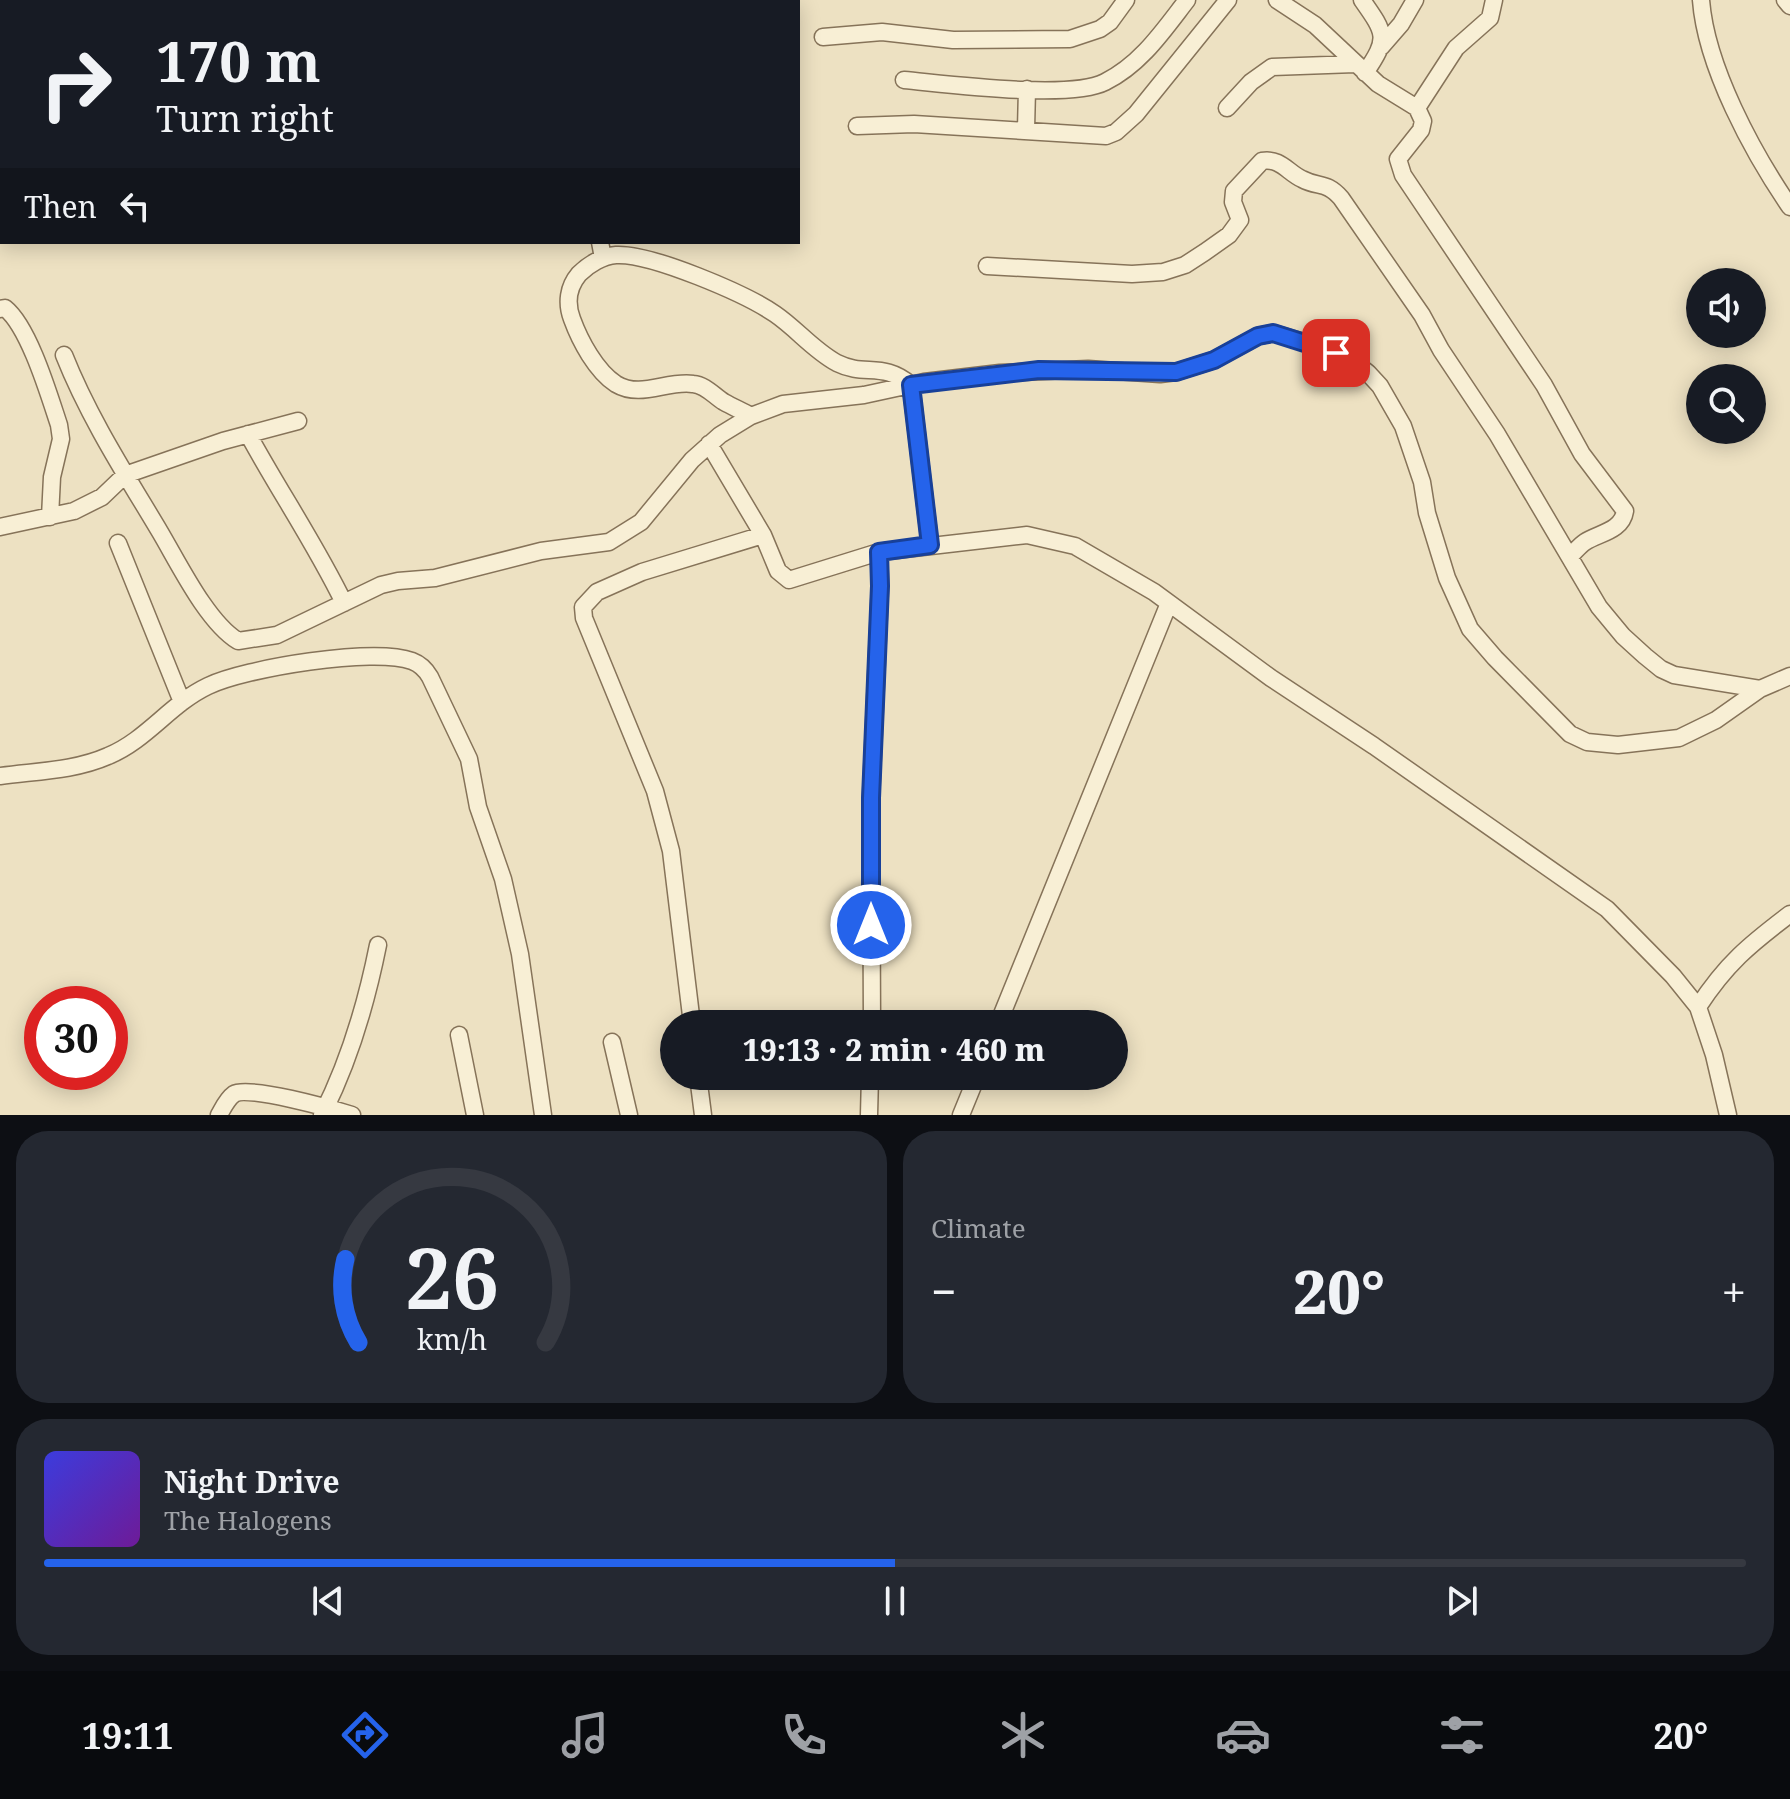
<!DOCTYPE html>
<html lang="en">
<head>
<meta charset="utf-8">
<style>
  :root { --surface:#171b24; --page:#242831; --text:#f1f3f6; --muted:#9ea1a6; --line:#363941; --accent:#2563eb }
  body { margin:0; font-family:"Noto Serif",serif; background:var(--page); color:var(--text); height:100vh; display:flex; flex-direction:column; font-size:30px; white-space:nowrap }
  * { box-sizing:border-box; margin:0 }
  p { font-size:26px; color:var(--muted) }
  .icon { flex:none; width:44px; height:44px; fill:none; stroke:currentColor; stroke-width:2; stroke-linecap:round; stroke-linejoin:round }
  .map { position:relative; height:1115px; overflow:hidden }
  .details { display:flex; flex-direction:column; gap:16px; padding:16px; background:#0d0f14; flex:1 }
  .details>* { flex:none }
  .top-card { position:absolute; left:0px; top:0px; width:800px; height:244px; box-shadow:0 4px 20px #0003; background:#171b24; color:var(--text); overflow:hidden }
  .fabs { position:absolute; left:1686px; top:268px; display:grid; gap:16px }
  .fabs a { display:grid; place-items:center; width:80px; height:80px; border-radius:50%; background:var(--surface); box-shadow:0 4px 20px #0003; font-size:40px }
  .speed { position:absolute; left:24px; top:986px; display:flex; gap:16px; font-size:40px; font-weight:700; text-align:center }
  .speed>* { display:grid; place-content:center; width:104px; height:104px; border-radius:50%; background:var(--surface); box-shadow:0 4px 20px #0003; line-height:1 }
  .speed .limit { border:12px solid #d22; background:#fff; color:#111 }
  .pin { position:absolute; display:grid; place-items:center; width:68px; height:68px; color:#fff; margin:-34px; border-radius:16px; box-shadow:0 4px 12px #0006 }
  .me { position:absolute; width:88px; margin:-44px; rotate:0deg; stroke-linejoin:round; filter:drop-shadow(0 0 6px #0008) }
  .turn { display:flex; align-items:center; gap:28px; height:168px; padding:0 24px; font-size:36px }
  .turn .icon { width:104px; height:104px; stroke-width:2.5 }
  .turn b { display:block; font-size:56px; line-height:68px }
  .then { display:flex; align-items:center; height:76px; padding:0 24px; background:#0003; gap:16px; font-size:30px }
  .big { font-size:60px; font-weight:800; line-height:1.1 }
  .details .card { flex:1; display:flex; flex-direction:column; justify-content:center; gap:12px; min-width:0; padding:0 28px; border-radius:32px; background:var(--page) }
  .details .dial { align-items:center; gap:0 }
  .dial svg { height:208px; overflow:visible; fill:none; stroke:var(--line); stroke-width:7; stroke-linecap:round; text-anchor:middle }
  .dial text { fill:var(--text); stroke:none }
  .song { display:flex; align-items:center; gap:24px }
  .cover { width:96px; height:96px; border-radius:12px; background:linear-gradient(135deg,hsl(240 70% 55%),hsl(280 70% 35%)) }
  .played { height:8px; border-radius:4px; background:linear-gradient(90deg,var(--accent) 50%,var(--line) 50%) }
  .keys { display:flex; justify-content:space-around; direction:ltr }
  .heat { display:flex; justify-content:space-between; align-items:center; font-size:44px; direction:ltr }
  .details .tiles { flex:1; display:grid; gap:16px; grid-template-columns:1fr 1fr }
  .card:last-child { grid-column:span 2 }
  .trip { position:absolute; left:660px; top:1010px; width:468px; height:80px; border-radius:40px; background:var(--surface); box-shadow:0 4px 20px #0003; font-weight:800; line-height:80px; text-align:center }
  .dock { display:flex; height:128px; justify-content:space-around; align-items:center; background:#090b0e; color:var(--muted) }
  .dock .icon { width:56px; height:56px }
  .dock .current { color:var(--accent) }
  .dock b { font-size:36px; color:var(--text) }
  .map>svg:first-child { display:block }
</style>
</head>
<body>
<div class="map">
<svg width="1790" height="1115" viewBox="0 0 1790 1115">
  <rect width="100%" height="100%" fill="#ede1c2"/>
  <path fill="#c3cb96" d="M139,0H587L141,2Z"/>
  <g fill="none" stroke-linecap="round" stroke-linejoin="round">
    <g stroke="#867359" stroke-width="19">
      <path id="minor" d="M1277,0L1315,25L1378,84L1417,108L1423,121L1421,130L1398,159L1403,175L1544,385L1582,454L1625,511C1622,531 1599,533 1585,542C1579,546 1575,552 1570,556
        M1362,0C1386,34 1389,38 1365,73
        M1701,0C1706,67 1753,153 1790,207
        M1785,0L1790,6
        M823,37L882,32L953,40L1070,39L1100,29L1110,22L1126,0
        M1381,47L1401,24L1415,0
        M904,80C948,84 1070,100 1105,82C1141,64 1163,31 1187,0
        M1227,108L1251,82L1272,67L1355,64
        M1417,108L1456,48L1490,18L1494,0
        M857,126L914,124L1106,136L1116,132L1136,114L1228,0
        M1026,129L1027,89
        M600,242L603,258
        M987,266L1132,274L1163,272L1185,265L1205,252L1229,235L1240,220L1233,202L1234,191L1262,161C1281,158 1287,172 1302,179C1319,188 1326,181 1341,198L1422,315L1441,350L1497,434L1599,607L1623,636L1645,656L1661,669L1674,675L1760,689
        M0,309L5,308C29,327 49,395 59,425L61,439L52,477L50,517
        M64,355C89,418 126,475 160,532C179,564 207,622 238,641L277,635L381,585L398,581L435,578L541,551L609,542L641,522L692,460L720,435L751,416L783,404L864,395L924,382L1000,373L1088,369L1160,374L1176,372L1214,360L1258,336L1273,333L1321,347L1353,361L1368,373L1380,386L1403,426L1422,482L1427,513L1447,578L1470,629L1495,658L1570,734L1587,742L1618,745L1679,738L1716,720L1760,689L1790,676
        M751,416C742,411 733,407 724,402C714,396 706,385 693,384C667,380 641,399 616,384C596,371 580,341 572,319C566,303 568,287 579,274C589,264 603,256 616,255C651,253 746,294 775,314C797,329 813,350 837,363C865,377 883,361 911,385L930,545
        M248,434C279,491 316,545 344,603
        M709,444L763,535L778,571L789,580L879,552
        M0,527L74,511L102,497L125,475L223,441L298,421
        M118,543L182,702
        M0,776C36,771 74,771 108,756C147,740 170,704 208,686C245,668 374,647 412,661C420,664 426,670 430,677L469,759L478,807L503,879L520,954L543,1115
        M1698,1007C1726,964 1749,945 1790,914
        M692,1024L671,851L655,791L584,618L583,607L597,592L642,572L763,535
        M872,1024L871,798L880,586L879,552L1027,535L1075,546L1154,592L1271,678L1374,746L1607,909L1673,976L1698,1007L1714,1055L1728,1115
        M998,1024L1169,603
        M459,1035L475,1115
        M612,1042L629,1115
        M698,1076L703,1115
        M219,1115C223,1108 227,1099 234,1094C248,1085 332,1109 352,1115
        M322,1115C350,1060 366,1005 378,945
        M869,1115L870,1076
        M961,1115L977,1076"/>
    </g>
    <use href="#minor" stroke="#f8efd5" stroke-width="16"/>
  </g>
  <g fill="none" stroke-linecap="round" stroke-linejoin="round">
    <g stroke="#184099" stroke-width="20">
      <path id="route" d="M871,925V798L880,586L879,552L930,545L911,385L1039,370L1176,372L1214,360L1258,336L1273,333L1336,353"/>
    </g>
    <use href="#route" stroke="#2563eb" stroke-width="14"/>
  </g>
</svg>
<div class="fabs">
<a><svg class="icon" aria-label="sound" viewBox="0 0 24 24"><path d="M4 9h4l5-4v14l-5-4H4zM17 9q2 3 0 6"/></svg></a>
<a><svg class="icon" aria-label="search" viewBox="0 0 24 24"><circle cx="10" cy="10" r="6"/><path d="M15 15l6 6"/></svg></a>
</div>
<div class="speed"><div class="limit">30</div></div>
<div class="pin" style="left:1336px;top:353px;background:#d93025"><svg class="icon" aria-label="arrive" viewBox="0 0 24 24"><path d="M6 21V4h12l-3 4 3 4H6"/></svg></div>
<svg class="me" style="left:871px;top:925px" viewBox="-20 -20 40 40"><circle r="17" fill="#2563eb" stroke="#fff" stroke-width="3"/><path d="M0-11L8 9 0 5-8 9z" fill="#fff"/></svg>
<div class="trip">19:13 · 2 min · 460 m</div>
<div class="top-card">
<div class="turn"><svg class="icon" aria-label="right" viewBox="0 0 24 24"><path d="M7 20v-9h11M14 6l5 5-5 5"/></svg><div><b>170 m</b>Turn right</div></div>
<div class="then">Then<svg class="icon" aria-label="left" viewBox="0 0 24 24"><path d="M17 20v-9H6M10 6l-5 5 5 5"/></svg></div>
</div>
</div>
<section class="details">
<div class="tiles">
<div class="card dial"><svg viewBox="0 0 100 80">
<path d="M14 69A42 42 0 1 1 86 69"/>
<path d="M14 69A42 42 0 0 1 9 37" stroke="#2563eb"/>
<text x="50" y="56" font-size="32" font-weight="700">26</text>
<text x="50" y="72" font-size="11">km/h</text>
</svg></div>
<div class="card"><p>Climate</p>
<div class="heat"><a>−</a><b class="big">20°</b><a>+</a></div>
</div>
<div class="card">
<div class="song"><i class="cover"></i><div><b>Night Drive</b><p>The Halogens</p></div></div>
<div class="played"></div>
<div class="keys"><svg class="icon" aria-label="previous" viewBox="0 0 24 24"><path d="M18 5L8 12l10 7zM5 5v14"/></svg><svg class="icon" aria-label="pause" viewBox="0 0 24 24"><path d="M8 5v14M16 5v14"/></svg><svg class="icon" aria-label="next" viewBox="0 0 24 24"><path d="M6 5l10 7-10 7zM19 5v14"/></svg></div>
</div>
</div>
</section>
<nav class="dock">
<b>19:11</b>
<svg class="icon current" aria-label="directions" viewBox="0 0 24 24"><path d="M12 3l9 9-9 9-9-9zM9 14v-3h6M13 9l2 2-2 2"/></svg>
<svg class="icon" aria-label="music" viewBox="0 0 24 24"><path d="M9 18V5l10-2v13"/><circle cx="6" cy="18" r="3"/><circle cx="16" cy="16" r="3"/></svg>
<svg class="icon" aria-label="phone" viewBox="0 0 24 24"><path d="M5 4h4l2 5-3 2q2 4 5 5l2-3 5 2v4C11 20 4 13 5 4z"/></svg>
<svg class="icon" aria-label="climate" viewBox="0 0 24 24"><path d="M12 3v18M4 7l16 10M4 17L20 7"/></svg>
<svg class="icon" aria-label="car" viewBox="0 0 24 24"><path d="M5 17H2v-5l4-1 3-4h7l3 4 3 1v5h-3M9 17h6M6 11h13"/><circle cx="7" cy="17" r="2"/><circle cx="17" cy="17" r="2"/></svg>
<svg class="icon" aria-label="filters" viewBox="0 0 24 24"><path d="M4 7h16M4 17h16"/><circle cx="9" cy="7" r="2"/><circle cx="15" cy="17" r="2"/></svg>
<b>20°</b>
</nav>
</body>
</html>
